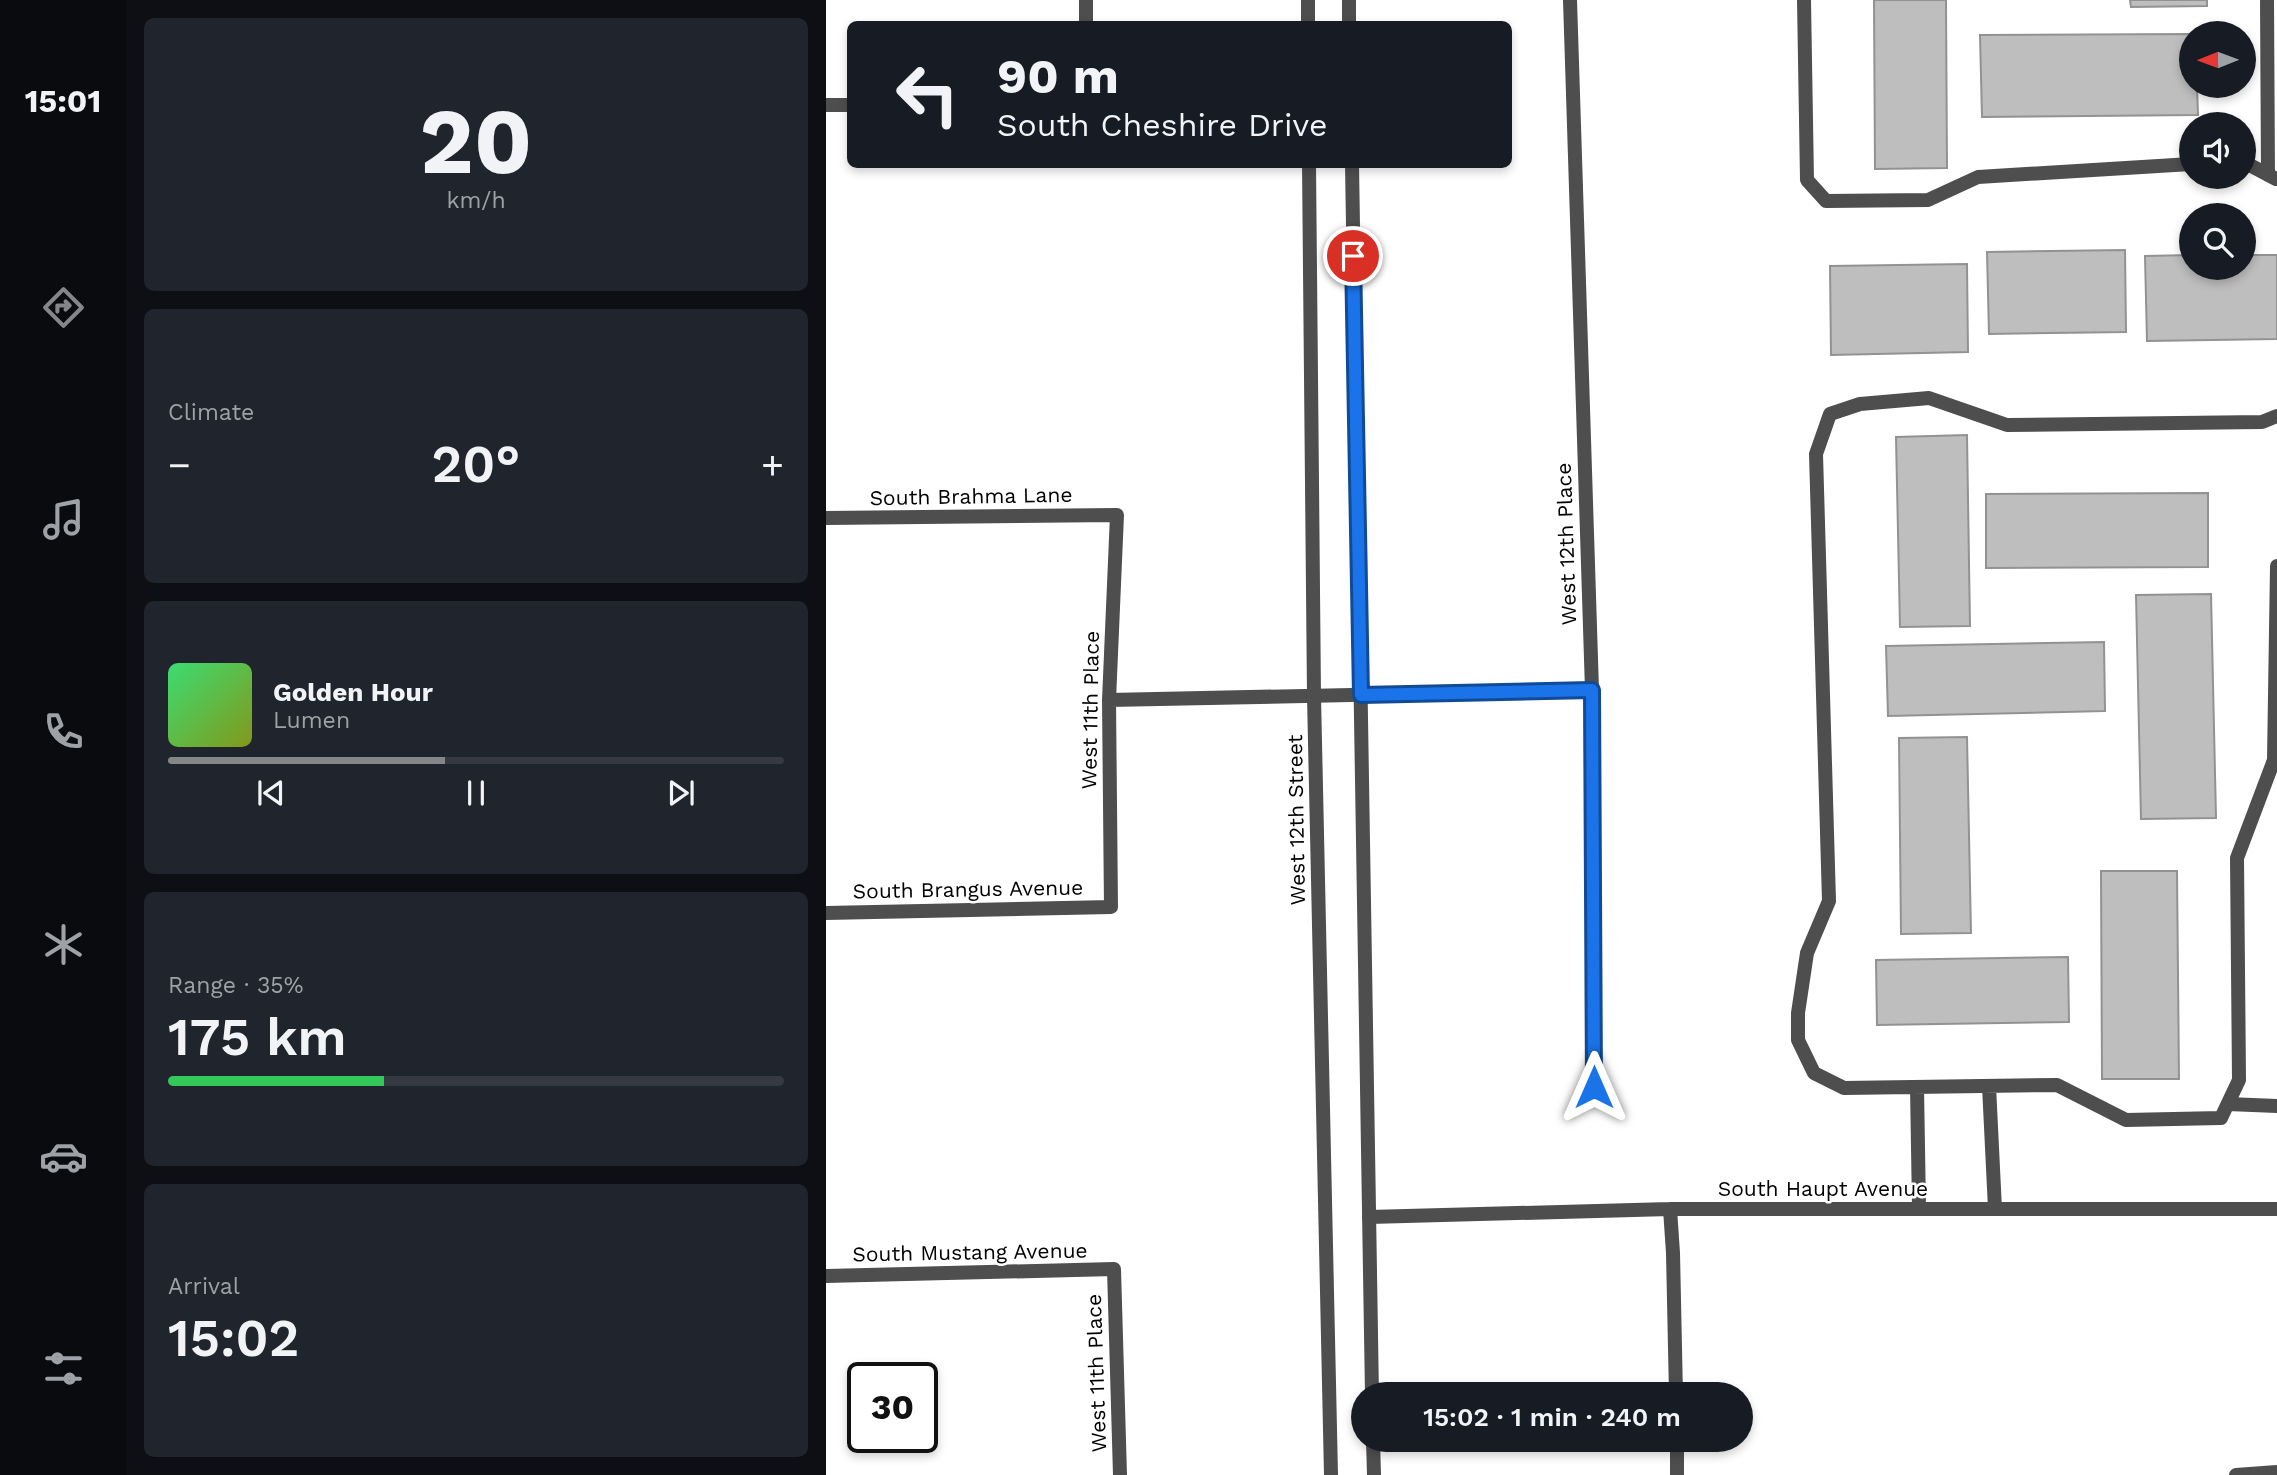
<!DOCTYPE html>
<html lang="en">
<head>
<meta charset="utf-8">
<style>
  :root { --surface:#171b24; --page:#20242c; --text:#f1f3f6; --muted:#9ea1a6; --line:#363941; --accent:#858687 }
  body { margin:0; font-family:"Work Sans",sans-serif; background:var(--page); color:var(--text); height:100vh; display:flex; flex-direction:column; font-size:26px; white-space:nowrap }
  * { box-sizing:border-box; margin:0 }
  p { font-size:23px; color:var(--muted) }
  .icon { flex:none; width:38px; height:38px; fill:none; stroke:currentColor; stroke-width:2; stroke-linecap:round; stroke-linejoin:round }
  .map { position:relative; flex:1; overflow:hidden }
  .side { display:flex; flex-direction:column; gap:18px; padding:18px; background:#0d0f14; width:700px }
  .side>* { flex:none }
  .top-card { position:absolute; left:21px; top:21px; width:665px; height:147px; border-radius:10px; box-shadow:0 4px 10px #0003; background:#171b24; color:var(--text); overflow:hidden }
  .needle { width:46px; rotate:269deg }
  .fabs { position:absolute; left:1353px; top:21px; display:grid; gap:14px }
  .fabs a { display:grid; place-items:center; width:77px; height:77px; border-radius:50%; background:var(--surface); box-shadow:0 4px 10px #0003; font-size:35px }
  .speed { position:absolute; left:21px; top:1362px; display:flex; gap:14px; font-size:35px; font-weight:700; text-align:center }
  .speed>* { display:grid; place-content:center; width:91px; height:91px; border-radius:50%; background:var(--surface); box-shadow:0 4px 10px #0003; line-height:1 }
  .speed .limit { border:4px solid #111; border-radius:10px; background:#fff; color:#111 }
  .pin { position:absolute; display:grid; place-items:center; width:60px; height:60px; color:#fff; margin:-30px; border:4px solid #fff; border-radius:50%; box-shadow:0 2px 7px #0007 }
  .me { position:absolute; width:77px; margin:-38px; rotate:0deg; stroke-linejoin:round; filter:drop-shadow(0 0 5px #0008) }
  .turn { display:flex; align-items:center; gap:24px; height:147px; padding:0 35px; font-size:32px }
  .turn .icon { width:91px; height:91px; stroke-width:2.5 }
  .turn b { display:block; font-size:49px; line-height:60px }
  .big { font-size:52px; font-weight:600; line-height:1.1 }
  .side .tile { flex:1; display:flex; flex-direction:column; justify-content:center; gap:10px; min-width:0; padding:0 24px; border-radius:10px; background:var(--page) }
  .side .dial { align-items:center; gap:0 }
  .dial b { font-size:91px; line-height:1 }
  .song { display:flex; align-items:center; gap:21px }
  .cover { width:84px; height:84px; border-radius:10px; background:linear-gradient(135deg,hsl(140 70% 55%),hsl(70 70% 35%)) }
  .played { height:7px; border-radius:4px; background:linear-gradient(90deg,var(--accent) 45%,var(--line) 45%) }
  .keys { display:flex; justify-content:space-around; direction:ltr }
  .heat { display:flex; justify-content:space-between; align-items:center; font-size:38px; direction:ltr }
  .charge { height:10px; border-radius:5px; background:linear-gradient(90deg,#34c759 35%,var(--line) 0) }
  .trip { position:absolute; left:525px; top:1382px; width:402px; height:70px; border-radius:35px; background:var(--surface); box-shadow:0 4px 10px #0003; font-weight:600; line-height:70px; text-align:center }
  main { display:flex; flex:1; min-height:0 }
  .tabs { display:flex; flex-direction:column; width:126px; justify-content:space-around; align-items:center; background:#090b0e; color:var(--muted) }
  .tabs .icon { width:49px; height:49px }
  .tabs .selected { color:var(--accent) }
  .tabs b { font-size:32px; color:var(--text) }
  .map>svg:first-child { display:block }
</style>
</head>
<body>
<main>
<nav class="tabs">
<b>15:01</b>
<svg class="icon selected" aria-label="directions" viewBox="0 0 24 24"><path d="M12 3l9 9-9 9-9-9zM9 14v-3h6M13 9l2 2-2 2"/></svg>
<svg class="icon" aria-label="music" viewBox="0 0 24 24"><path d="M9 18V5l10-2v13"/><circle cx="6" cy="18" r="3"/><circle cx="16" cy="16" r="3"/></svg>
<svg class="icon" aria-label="phone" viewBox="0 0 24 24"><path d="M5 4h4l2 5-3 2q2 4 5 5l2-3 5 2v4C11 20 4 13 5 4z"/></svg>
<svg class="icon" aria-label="climate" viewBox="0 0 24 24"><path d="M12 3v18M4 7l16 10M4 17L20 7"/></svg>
<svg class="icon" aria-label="car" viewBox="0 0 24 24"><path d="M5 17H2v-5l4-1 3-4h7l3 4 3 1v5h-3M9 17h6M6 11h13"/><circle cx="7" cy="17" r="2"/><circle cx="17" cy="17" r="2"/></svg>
<svg class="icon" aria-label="filters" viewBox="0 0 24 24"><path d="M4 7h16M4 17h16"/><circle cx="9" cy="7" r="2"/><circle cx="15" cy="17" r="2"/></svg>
</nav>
<section class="side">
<div class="tile dial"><b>20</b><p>km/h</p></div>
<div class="tile"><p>Climate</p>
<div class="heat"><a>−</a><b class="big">20°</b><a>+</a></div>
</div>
<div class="tile">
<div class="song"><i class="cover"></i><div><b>Golden Hour</b><p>Lumen</p></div></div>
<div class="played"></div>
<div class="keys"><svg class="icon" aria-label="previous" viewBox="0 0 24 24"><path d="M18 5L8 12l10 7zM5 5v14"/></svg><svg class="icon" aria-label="pause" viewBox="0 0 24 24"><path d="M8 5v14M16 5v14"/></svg><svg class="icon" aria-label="next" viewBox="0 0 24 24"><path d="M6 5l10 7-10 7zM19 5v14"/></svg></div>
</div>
<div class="tile"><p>Range · 35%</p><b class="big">175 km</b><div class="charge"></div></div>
<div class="tile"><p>Arrival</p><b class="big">15:02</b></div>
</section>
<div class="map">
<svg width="1451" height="1475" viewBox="0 0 1451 1475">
  <rect width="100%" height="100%" fill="#fff"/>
  <path fill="#bebebe" stroke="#929292" stroke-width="2" d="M1048,0H1120L1121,168L1049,169Z
    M1304,0H1381V6L1305,7Z
    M1365,34V86H1371L1372,115L1156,117L1154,35Z
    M1299,250L1300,332L1163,334L1161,252Z
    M1365,255V268H1418V255H1451V339L1321,341L1319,256Z
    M1141,264L1142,352L1005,355L1004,266Z
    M1141,435L1144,626L1074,627L1070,437Z
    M1382,493V567L1160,568V494Z
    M1385,594L1390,818L1315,819L1310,595Z
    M1278,642L1279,711L1062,716L1060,646Z
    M1141,737L1145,933L1075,934L1073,738Z
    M1275,871H1351L1353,1079H1276Z
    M1242,957L1243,1022L1051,1025L1050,960Z"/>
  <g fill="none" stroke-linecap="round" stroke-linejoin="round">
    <path stroke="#4e4e4e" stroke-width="14" d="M978,0L981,180L1000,201L1102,200L1152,177L1365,164
      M1441,0L1442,175
      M1418,162L1450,179
      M1451,416L1436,422L1181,425L1103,398L1034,404L1004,414L990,454L1003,901L981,953L972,1013V1040L988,1073L1018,1088L1231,1085L1300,1120L1395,1118L1413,1080L1411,858L1448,760L1451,566
      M1163,1086L1169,1209
      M1091,1087L1093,1208
      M1402,1104L1451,1106"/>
    <path stroke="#4e4e4e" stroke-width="14" d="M260,0V24
      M744,0L766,690L768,1087
      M0,105H24
      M0,518L291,515L283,700L285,907L0,913
      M283,700L766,690
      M844,1209L847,1253L850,1395
      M543,1217L844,1209H1451
      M0,1276L288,1269L294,1475
      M851,1440V1475
      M1410,1475L1451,1472"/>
    <path stroke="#4e4e4e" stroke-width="14" d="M482,0V24
      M523,0V24
      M483,164L488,696L505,1475
      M526,164L546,1395
      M547,1440L548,1475"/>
  </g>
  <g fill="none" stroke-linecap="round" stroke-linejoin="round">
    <g stroke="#114b97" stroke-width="18">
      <path id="route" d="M527,256L535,695L766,690L768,1087"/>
    </g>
    <use href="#route" stroke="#1a73e8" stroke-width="12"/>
  </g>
  <g text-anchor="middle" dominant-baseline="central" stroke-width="5" stroke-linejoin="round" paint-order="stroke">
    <g font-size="21" fill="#000" stroke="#fff">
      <text transform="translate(145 496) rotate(-1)">South Brahma Lane</text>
      <text transform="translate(740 544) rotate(-92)">West 12th Place</text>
      <text transform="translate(264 710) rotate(-89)">West 11th Place</text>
      <text transform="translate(470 820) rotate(-91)">West 12th Street</text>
      <text transform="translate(142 889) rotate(-1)">South Brangus Avenue</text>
      <text x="997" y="1188">South Haupt Avenue</text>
      <text transform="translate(144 1252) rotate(-1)">South Mustang Avenue</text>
      <text transform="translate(270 1373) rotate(-92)">West 11th Place</text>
    </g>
  </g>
</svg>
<div class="fabs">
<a><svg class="needle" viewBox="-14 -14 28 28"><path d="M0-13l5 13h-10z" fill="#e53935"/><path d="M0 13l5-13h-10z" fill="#9ea1a6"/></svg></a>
<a><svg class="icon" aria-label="sound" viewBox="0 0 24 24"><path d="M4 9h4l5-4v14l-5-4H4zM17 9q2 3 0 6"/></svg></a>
<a><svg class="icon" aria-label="search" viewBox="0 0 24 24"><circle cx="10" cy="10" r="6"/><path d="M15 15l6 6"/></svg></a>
</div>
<div class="speed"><div class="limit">30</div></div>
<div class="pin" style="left:527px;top:256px;background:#d93025"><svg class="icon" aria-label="arrive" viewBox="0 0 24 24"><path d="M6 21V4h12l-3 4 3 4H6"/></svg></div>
<svg class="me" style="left:768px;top:1087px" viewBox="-20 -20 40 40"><path d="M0-17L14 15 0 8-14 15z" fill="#1a73e8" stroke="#fff" stroke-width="4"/></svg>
<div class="trip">15:02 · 1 min · 240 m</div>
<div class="top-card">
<div class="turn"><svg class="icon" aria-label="left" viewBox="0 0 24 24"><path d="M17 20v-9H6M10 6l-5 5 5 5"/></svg><div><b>90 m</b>South Cheshire Drive</div></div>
</div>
</div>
</main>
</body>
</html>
